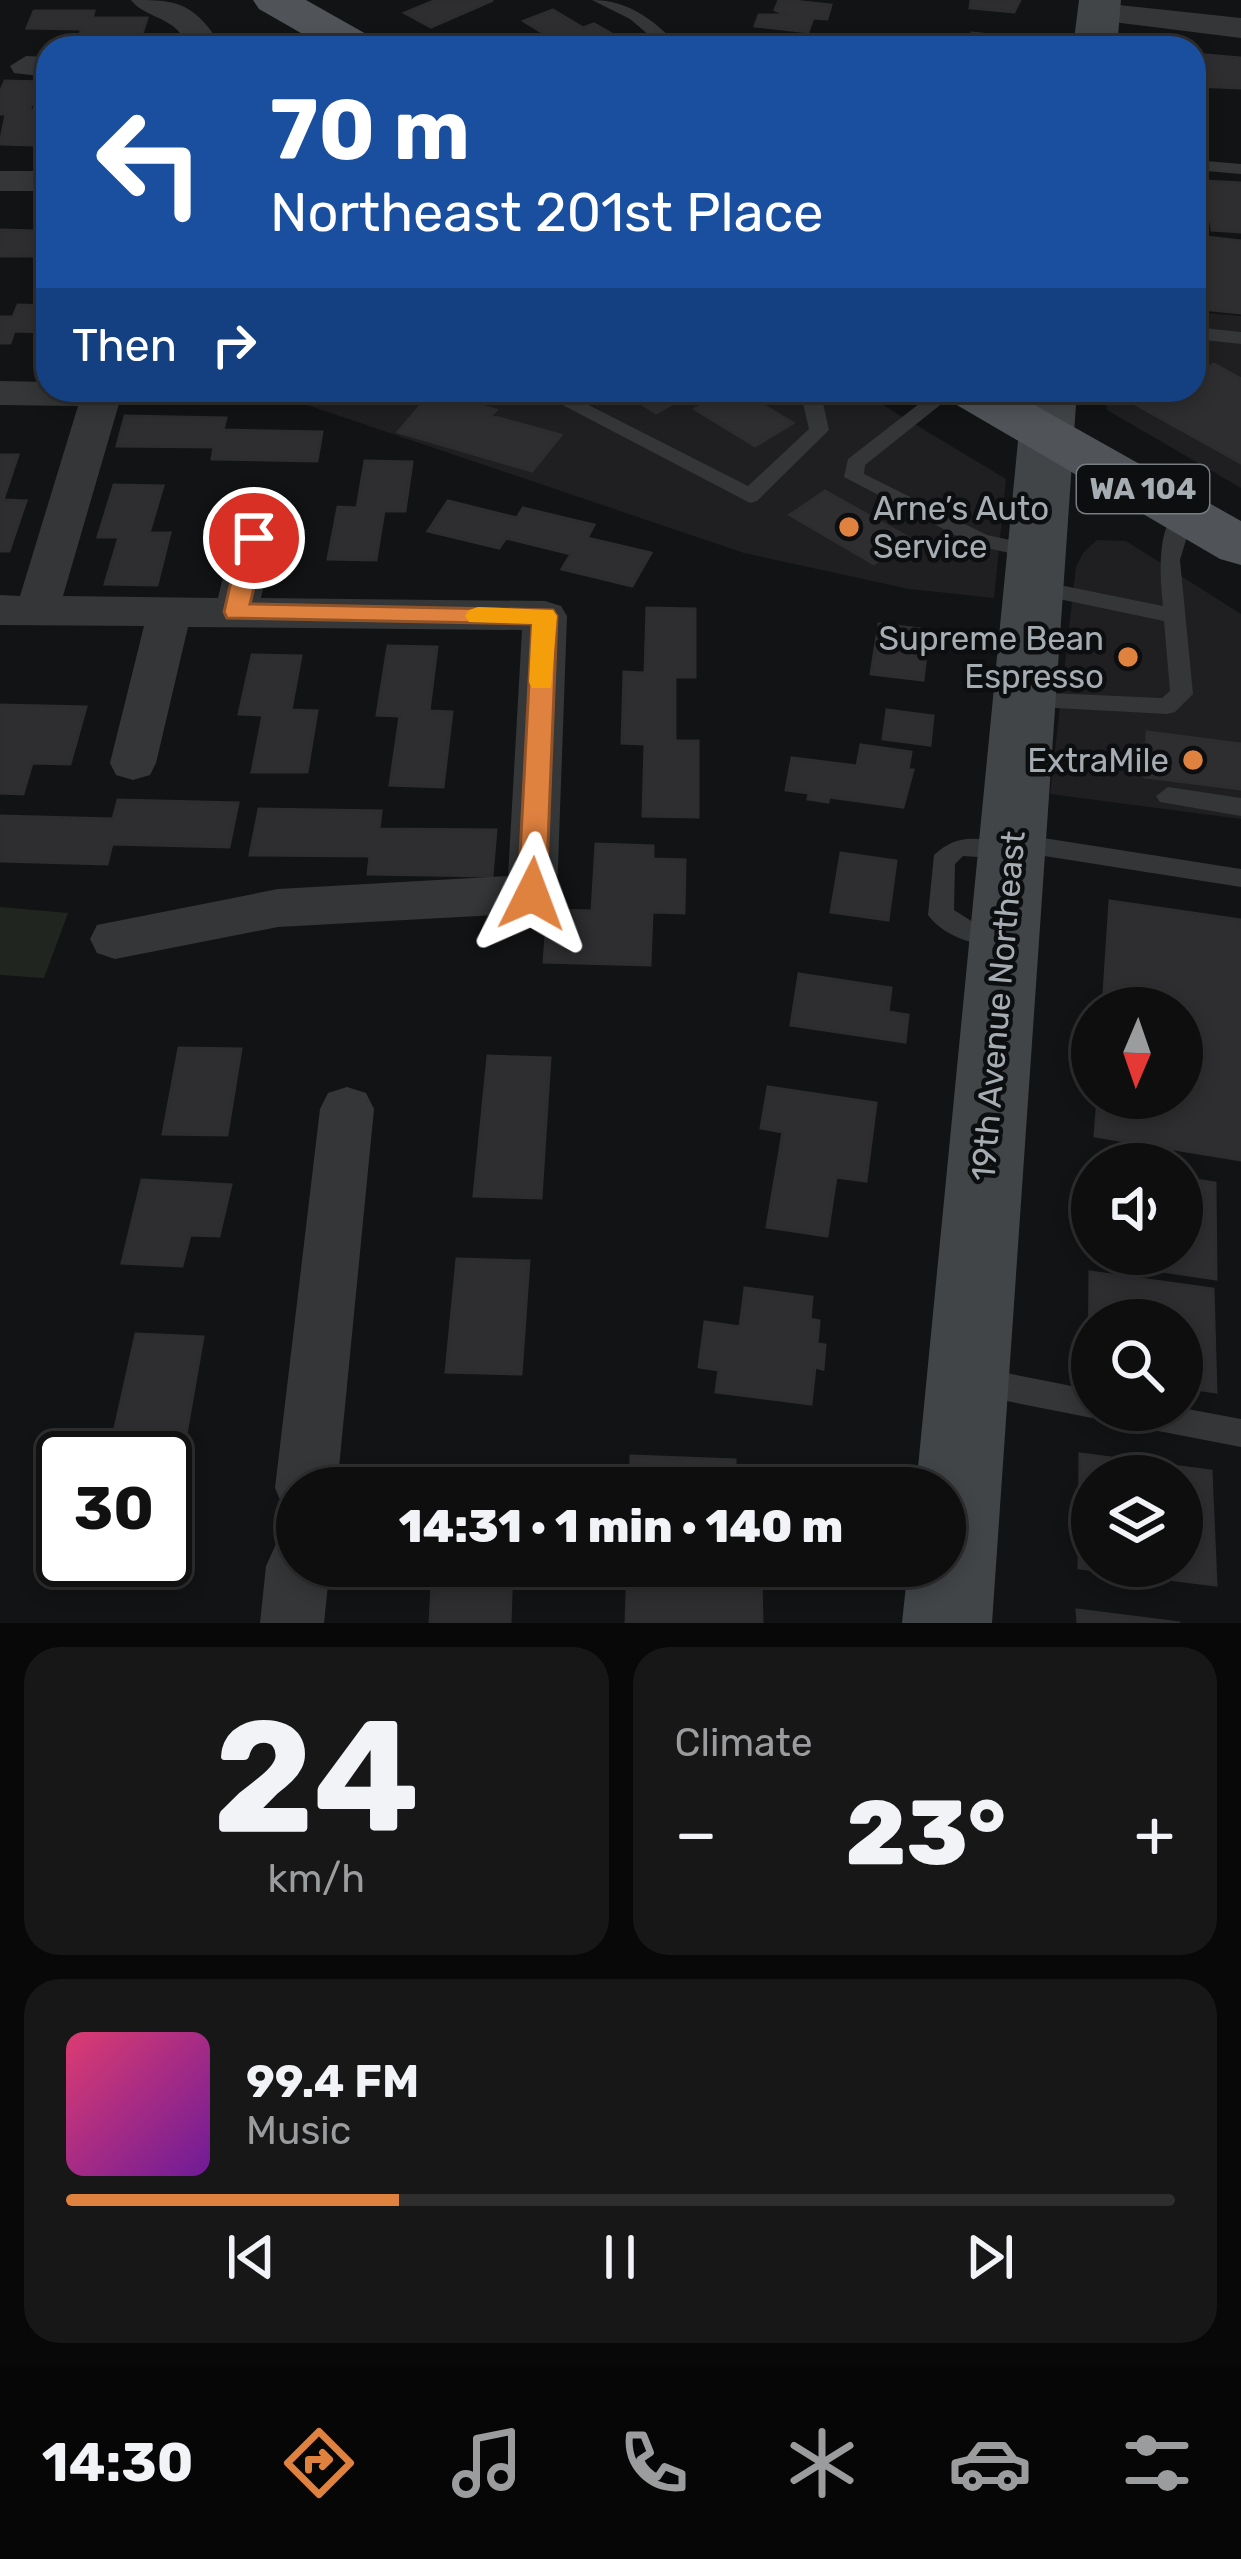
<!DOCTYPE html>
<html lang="en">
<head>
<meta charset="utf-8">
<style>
  :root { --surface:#0e0e0f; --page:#171718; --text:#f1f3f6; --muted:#9b9c9e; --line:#2e2e2f; --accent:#df813f }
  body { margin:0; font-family:Rubik,sans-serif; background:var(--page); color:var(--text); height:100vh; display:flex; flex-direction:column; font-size:45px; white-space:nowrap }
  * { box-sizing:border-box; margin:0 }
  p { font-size:39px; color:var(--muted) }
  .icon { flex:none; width:66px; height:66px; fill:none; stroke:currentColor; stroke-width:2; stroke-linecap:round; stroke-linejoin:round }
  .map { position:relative; height:1623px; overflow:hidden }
  .side { display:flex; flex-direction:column; gap:24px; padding:24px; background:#080808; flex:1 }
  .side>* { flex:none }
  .banner { position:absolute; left:36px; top:36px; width:1170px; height:366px; border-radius:36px; box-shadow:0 6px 18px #0003,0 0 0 3px var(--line); background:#1a4fa0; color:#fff; overflow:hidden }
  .needle { width:78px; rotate:182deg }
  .controls { position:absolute; left:1071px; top:987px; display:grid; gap:24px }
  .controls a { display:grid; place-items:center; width:132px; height:132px; border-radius:50%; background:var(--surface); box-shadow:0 6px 18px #0003,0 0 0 3px var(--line); font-size:60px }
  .speed { position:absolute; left:36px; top:1431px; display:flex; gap:24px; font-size:60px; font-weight:700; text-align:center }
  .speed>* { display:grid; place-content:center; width:156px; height:156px; border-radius:50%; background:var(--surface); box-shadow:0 6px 18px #0003,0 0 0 3px var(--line); line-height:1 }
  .speed .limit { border:6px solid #111; border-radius:18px; background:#fff; color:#111 }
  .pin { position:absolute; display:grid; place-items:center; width:102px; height:102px; color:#fff; margin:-51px; border:6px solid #fff; border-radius:50%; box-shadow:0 3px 12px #0007 }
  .me { position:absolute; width:132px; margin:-66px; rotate:3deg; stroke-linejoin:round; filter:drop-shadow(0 0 9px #0008) }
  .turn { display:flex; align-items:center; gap:42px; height:252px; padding:0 36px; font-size:54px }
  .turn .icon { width:156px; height:156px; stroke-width:2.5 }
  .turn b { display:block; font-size:84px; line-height:102px }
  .then { display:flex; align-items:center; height:114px; padding:0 36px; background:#0003; gap:24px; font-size:45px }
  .big { font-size:90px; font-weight:800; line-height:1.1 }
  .side .widget { flex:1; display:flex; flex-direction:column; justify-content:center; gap:18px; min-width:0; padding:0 42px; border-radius:36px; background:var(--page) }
  .side .dial { align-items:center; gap:0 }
  .dial b { font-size:156px; line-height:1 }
  .song { display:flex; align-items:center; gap:36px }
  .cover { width:144px; height:144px; border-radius:18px; background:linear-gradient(135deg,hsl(340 70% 55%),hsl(280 70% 35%)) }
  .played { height:12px; border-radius:6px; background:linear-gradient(90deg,var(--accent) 30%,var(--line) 30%) }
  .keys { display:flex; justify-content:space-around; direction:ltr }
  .heat { display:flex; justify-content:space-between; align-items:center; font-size:66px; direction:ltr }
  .side .tiles { flex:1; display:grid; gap:24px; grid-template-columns:1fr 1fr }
  .widget:last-child { grid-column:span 2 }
  .trip { position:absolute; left:276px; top:1467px; width:690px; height:120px; border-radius:60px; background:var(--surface); box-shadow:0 6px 18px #0003,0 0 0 3px var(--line); font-weight:800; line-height:120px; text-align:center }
  .dock { display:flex; height:192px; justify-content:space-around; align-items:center; background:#060606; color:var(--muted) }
  .dock .icon { width:84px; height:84px }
  .dock .on { color:var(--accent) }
  .dock b { font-size:54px; color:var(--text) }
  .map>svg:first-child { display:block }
</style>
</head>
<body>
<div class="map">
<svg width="1241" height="1623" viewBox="0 0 1241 1623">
  <rect width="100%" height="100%" fill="#121314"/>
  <path fill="#1f1f21" d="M1194,312L1241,316V488L1107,410L1106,390H1194Z
    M263,390H858L1006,479L994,598L909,589L744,553Z
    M1097,540L1126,541L1241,614V819L1050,794L1076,567L1083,553Z"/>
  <path fill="#20261f" d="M0,907L68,913L44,978L0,975Z"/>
  <path fill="#2e2e30" stroke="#2d2d30" stroke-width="3" fill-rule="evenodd" d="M436,0H493L431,27L405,13Z
    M779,0H784L831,5L827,19L813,18L808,32L755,26L759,15H788L775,10Z
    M971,0H1020L1014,12L970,8Z
    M553,10L583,28L594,24L610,33L568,48L524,21Z
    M34,11H94L92,18H147L141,37L79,36L82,29L27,28Z
    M972,33L1008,37L1006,48L970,47Z
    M1194,54L1241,58V88L1194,86Z
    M5,81L42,82L29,110L47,111L32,145L0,144L6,114H0V92Z
    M1205,181L1241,183V232L1212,230Z
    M41,221H48V246H36L32,256H0V230L37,231Z
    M1197,236L1241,241V313L1200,309Z
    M18,305L48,306V332L14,331L10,343H0V317H13Z
    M1214,364L1241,379V463L1110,390H1194V367L1202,371Z
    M621,390H696L656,413Z
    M728,390H738L793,423L755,446L695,409Z
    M427,398L455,407L461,400L496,410L491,416L561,435L532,471L398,432Z
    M125,416L226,418L223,430L322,432L317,461L212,459L214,447L117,446Z
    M0,455H18L3,500L26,501L9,551H0Z
    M365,461L412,462L405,511H384L376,560L328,559L338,507L357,508Z
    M114,485L163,486L149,533H170L157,585L105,584L119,537H98Z
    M825,491L909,538L874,564L790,515Z
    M448,501L517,518L523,508L594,525L587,538L651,553L632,586L562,569L571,554L506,538L499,548L428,531Z
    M647,608L695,609V677H675V741H698V817L643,816L645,744L622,743L624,672L645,673Z
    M879,624L929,630L923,680L871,674Z
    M388,646L437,647L429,711L452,712L443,787L390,785L400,716L377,715Z
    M252,655L301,656L291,710L317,711L307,772H252L263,715L239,714Z
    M0,705L86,707L70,764L32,763L23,794L0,793Z
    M887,710L933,716L930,745L883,739Z
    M1147,732L1241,744V789L1145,777Z
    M861,745L911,752L908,770H913L903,807L829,797L828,802L808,799L809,793L786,790L792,758L857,766Z
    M118,800L238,803L229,847L112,844L107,864L0,861V816L113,819Z
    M259,809L381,811L379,829L496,830L492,876L368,874L370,856L250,855Z
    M596,844L653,846V859L685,860L684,913L652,912L650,965L544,962L548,910L592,911Z
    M841,853L896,861L888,920L831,912Z
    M1110,901L1241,920V1160L1095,1136L1098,1098H1182V1008H1103Z
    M799,974L891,988L888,1012L908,1015L905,1042L791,1025Z
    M179,1048L241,1049L227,1135L163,1134Z
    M488,1056L550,1058L541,1198L474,1196Z
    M768,1087L876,1103L866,1181L836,1177L827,1236L767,1227L783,1132L761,1128Z
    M1182,1178L1215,1183L1216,1279L1095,1261V1254H1182Z
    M142,1180L231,1185L219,1236L190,1235L182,1266L122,1263Z
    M457,1259L529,1261L521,1374L446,1372Z
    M1090,1272L1213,1289L1216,1392L1182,1387V1320H1092L1089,1374Z
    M745,1288L812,1297L810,1319L819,1321L817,1344L825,1345L823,1369L815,1367L811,1404L716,1392L719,1370L699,1367L705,1322L740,1327Z
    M136,1334L203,1337L185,1440L113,1437Z
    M1080,1454L1211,1471L1216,1585L1079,1568ZM1092,1476H1182V1566H1092Z
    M631,1456L735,1460V1488H630Z
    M433,1566H512L510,1623H430Z
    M628,1566H735V1577L761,1578L762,1623H626Z
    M1077,1610L1180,1623H1078Z"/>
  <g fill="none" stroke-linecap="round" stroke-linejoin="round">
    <path fill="#343638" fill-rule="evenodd" d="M592,0C627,0 651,18 675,42L667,48H645L656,41L630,19Z
      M477,36L498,48L471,44L469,41Z
      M1194,160L1241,164V174L1194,170Z
      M1194,327L1241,332V344L1194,339Z
      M534,390H559L748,486L809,429L800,390H820L829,430L757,501L750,503Z
      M937,390H959L865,465L864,474L987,535L1043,547L1046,552L1043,557L1035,559L974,545L844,477L848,459Z
      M1184,506L1194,513L1180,560L1193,694L1175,712L1167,714L1019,706L1016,700L1019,694L1027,692L1162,698L1170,691L1164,621L1035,594L1024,587L1035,580L1163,606C1160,579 1155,519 1184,506Z
      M1168,787L1241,798V816L1160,802L1156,796Z
      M1018,834L1241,869V887L1019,852L1008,859L963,856L955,864L954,910L976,924L1012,928L1016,935L1012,942C983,950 946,939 928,915L934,855C966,826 984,848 1018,834Z
      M976,1367L1092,1390V1410H1104L1092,1418L976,1395L965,1391L961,1381L965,1371Z
      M1182,1408L1241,1419V1447L1122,1424L1111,1420L1107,1410Z"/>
    <path fill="#343638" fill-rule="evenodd" d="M131,0C170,0 188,0 212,32L209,48H177L180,33C166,16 143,16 131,0Z
      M1100,3L1241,18V38L1089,19L1084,12Z
      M26,56L48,57V77L14,73L10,66Z
      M0,171H48V191H0Z
      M0,381L48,382V390H123L63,596L218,598L241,501L247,492L262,488L277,492L283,501L261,598L545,601L561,606L567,616L557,894L550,907L532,913L278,927L115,959L97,953L90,939L97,925L278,889L508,876L522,630L188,627L156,763L150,775L133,780L116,775L110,763L144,626L0,625V595L20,596L78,406L0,405Z
      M347,1087L366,1093L374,1109L337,1488H297V1514L284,1509L275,1488L320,1109L328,1093Z
      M297,1536V1566H330L324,1623H260L266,1566L276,1544Z"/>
    <path fill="#424548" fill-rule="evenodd" d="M1079,0H1121L1117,48H1073Z
      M1023,390H1077L992,1623H902L908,1566H945V1488H916Z"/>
    <path fill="#505357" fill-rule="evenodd" d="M253,0H306L375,39L381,48H327L259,9Z
      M942,390H1008L1241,521V565L1220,559L950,401Z"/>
  </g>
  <path fill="#df813f" stroke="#915429" stroke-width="3" d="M254,530L266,538L250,604L553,610L557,616L546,894L542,902H522L518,894L532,624L227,618L224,612L241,538Z"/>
  <path fill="#f59e0b" d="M478,607L553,610L557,616L551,688H532L529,682L532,624L469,622L465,616L469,610Z"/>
  <g fill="#df813f" stroke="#0d0e0f" stroke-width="4.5">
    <circle cx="849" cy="527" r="12"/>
    <circle cx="1128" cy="657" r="12"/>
    <circle cx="1193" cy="760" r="12"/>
  </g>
  <g text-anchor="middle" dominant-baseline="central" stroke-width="9" stroke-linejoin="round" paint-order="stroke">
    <rect fill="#0d0e0f" stroke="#777d82" stroke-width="3" x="1077" y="465" width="132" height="48" rx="9"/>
    <g font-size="30" font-weight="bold" fill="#a5adb3">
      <text x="1143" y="489">WA 104</text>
    </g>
    <g font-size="33" fill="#a5adb3" stroke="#0d0e0f" text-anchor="end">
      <text x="873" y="508" text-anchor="start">Arne’s Auto<tspan x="873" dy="38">Service</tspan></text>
      <text x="1104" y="638">Supreme Bean<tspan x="1104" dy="38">Espresso</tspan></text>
      <text x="1169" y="760">ExtraMile</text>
    </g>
    <g font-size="33" fill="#a5adb3" stroke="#0d0e0f">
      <text transform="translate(998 1006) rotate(-85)">19th Avenue Northeast</text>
    </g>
  </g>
</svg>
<div class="controls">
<a><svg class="needle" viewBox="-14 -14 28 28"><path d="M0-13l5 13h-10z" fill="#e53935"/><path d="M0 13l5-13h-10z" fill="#9b9c9e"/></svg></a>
<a><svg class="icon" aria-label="sound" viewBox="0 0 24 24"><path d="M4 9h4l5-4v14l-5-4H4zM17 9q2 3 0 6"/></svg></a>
<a><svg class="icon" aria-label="search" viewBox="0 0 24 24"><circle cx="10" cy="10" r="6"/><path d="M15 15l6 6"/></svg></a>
<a><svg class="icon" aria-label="layers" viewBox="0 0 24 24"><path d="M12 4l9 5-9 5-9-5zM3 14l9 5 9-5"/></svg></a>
</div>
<div class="speed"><div class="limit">30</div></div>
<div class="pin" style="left:254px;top:538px;background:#d93025"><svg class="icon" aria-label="arrive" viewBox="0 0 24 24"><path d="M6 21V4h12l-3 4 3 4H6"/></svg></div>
<svg class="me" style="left:532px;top:894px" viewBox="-20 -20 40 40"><path d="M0-17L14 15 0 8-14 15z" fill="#df813f" stroke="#fff" stroke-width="4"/></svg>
<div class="trip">14:31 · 1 min · 140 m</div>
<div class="banner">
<div class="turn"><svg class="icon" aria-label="left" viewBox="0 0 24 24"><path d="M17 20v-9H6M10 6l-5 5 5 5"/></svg><div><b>70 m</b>Northeast 201st Place</div></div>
<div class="then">Then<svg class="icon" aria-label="right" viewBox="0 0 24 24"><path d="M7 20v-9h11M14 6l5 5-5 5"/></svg></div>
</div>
</div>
<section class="side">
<div class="tiles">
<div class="widget dial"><b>24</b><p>km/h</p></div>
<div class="widget"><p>Climate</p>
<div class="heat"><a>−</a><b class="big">23°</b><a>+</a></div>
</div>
<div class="widget">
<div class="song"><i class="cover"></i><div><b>99.4 FM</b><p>Music</p></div></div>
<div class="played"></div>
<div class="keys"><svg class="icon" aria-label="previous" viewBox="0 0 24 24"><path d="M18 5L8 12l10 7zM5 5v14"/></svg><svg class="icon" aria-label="pause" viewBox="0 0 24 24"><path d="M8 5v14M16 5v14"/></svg><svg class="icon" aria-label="next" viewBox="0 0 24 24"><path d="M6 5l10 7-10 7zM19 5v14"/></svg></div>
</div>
</div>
</section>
<nav class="dock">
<b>14:30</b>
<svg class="icon on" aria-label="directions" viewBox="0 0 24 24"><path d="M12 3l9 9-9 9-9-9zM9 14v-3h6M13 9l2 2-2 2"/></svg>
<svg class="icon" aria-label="music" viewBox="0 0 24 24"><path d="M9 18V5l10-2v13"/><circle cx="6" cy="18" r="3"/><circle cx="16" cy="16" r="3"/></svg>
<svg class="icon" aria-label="phone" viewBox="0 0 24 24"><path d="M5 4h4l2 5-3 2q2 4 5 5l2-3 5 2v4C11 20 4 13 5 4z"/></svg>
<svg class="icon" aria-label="climate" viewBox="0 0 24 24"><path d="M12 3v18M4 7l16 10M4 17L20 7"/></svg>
<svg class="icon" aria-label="car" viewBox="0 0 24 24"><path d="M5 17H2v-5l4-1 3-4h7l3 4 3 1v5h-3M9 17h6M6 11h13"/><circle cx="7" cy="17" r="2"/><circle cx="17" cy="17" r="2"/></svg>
<svg class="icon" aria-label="filters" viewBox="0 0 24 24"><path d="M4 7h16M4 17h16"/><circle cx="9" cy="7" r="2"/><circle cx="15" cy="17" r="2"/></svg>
</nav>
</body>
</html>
